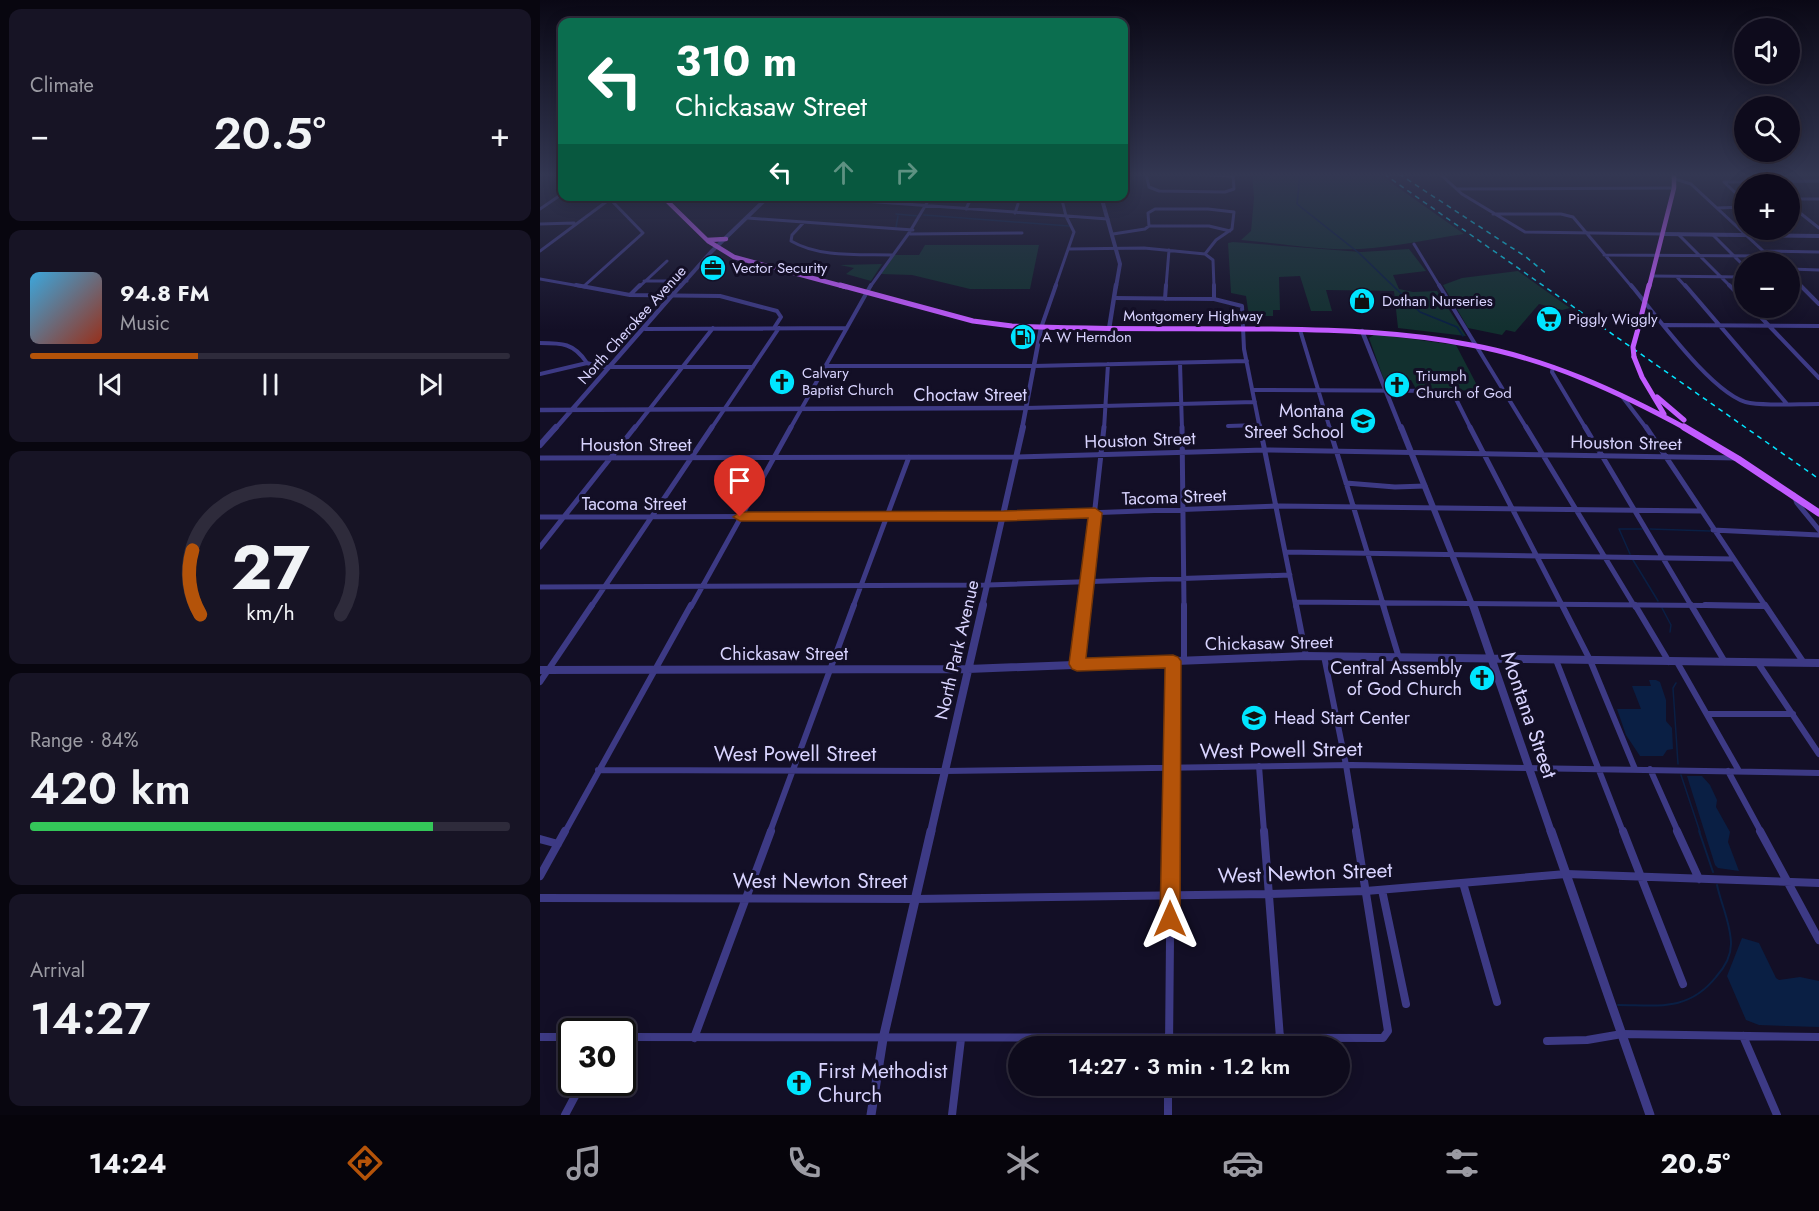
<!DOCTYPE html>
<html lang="en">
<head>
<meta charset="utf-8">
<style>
  :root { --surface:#0e0b1c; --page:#171425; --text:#f1f3f6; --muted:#9b9ba3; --line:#2e2b3b; --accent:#b45309 }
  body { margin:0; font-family:Jost,sans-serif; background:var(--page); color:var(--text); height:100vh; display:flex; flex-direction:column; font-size:22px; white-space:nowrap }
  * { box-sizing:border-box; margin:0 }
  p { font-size:20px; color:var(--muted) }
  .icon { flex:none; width:33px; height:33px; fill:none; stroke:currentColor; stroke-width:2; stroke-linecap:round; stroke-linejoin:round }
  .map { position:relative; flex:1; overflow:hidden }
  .side { display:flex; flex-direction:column; gap:9px; padding:9px; background:#08060f; width:540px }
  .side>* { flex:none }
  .guide { position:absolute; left:18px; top:18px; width:570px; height:183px; border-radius:12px; box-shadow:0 3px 15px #0003,0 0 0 2px var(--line); background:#0b6e4f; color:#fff; overflow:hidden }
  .tools { position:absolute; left:1194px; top:18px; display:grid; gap:12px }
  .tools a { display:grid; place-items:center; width:66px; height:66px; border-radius:50%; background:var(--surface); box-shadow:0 3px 15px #0003,0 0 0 2px var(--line); font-size:30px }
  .speed { position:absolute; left:18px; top:1018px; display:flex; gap:12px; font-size:30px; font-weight:700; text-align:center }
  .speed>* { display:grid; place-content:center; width:78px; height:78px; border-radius:50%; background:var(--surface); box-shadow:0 3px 15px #0003,0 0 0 2px var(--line); line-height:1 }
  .speed .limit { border:3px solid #111; border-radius:9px; background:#fff; color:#111 }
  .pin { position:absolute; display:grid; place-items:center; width:51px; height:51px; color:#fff; margin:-62px -26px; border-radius:50% 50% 50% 0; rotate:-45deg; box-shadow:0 0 6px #0007 }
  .pin .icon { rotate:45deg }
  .me { position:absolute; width:66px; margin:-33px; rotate:0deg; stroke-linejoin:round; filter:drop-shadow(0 0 4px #0008) }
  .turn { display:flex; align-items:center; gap:21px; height:126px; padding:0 18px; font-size:27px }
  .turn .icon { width:78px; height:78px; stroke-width:2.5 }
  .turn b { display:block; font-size:42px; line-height:51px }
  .lanes { display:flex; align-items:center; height:57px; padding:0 18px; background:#0003; justify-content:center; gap:30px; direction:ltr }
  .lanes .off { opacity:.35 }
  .big { font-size:45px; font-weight:600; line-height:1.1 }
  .side .widget { flex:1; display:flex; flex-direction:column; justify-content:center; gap:9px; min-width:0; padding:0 21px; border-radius:12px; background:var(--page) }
  .side .dial { align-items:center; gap:0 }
  .dial svg { height:156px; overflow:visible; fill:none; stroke:var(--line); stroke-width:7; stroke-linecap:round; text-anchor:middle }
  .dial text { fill:var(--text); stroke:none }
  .song { display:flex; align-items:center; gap:18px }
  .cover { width:72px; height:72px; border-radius:9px; background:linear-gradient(135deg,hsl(200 70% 55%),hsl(10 70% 35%)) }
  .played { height:6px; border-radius:3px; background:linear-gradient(90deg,var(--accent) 35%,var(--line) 35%) }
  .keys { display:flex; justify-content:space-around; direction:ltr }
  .heat { display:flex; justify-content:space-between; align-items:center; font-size:33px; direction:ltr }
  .charge { height:9px; border-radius:4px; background:linear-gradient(90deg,#34c759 84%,var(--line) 0) }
  .trip { position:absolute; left:468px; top:1036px; width:342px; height:60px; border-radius:30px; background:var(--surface); box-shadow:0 3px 15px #0003,0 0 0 2px var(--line); font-weight:600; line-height:60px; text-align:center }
  .menu { display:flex; height:96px; justify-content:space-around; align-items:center; background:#06040b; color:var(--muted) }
  .menu .icon { width:42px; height:42px }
  .menu .on { color:var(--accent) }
  .menu b { font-size:27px; color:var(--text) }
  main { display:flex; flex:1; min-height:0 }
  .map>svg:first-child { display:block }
</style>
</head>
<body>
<main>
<section class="side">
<div class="widget"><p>Climate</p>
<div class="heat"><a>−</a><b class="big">20.5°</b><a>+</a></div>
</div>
<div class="widget">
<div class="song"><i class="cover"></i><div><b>94.8 FM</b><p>Music</p></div></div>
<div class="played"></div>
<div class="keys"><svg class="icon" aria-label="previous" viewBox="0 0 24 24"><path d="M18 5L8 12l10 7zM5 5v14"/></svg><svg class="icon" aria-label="pause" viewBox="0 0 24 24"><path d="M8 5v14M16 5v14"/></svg><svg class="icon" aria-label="next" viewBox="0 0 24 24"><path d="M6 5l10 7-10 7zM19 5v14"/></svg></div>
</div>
<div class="widget dial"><svg viewBox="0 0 100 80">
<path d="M14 69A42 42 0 1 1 86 69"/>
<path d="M14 69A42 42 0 0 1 10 36" stroke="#b45309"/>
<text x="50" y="56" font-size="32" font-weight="700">27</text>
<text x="50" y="72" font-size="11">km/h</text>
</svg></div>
<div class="widget"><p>Range · 84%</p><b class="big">420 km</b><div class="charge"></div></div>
<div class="widget"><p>Arrival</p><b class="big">14:27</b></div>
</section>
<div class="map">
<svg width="1279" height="1115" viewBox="0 0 1279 1115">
  <rect width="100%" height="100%" fill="#130f26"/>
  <path fill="#12302f" d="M712,174H839L924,234C889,239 855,247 820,249C783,251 738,243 701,240L711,231L714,198Z
    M693,242L821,252L869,249L886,271L853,275L859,289L873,292L897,291L926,336L858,328L854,291L786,290L792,311H771L760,276L739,277L740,310H733V316H709L706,296L691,293L688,243Z
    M385,245H499L490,289H430L372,275L341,274L354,255H379Z
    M342,264L331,281L306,274L314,268L300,265Z
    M978,271L1030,308L1022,310L999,304L975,332L966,330L962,335L928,328L903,285L922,278Z
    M835,334L916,345L940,391L876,389L871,380H844L829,338Z"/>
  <path fill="#0a1f44" d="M1109,680H1116L1120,682L1126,700V721L1132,728L1133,749L1127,750L1123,756H1100L1086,735L1077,709H1101L1092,686H1111Z
    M1147,776H1162L1170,785L1177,800L1176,807L1190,832L1188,842L1199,871L1178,868L1175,865Z
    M1202,938L1219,943L1236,978L1239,980L1260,977L1279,981V1027L1219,1025L1206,1020L1187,976Z"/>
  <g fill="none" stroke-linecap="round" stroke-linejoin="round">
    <path stroke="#0a1f44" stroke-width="1.5" d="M760,174L757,204L819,253L880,312L917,327L923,336
      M356,214L378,216
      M384,215L529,226
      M356,227L358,216
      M1110,529L1170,531
      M1090,554L1079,529H1102
      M1093,560L1118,601
      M1122,608L1131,625L1130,632
      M1136,683L1133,688L1138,764
      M1141,775L1160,832"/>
    <path stroke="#0a1f44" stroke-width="2" d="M1159,831L1173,872
      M1078,1005C1117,1005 1148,1012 1176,977C1184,968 1191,957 1191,944C1191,924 1181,904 1177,885"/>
    <path stroke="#3d3a85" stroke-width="3" d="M606,174L609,187L619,191L685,192L694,189L693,174
      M647,174L693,176
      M900,174L922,194L985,232L1122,234
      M1135,179L1151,184L1235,262
      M917,189L1134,188
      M256,196L568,219
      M1250,199H1279
      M1204,201L1184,182L1279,181
      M1250,205L1279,228
      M1177,208L1204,207
      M0,209L22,194
      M426,209L432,196
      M475,213L478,204
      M953,214H1021L1033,217L1092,287
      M208,218L373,230
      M264,222L252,235L251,241C280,258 320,254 353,255
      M0,224L34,223
      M609,226H669L690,231
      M370,234L482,233
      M573,234L605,229L609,226L608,213L615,209H668L694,212L692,229L676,240L665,254
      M1138,234L1191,287
      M1173,235L1204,266
      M874,244L900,287
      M528,249L604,248L665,254L673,260L674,287
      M0,251L74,196
      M1223,251L1279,252
      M1064,255L1228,256
      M1250,269L1279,270
      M1112,276L1204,277
      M1250,276L1261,287
      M1137,277L1146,287
      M0,279L45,287
      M104,281H147
      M44,286L103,233L70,199
      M99,287L127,261
      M330,287L369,233L391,196
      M515,287L534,232L526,216L521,196
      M626,287L629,250"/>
    <path stroke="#3d3a85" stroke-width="4" d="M36,285L90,295L180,296L237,311L241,317L234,328
      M674,285V299
      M899,285L987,429
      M1091,285C1115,314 1175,398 1210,403C1232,406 1257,404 1279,404
      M1145,285L1247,404
      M1189,285L1204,300
      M1260,285L1279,304
      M90,295L100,285
      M574,298L674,299L702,306L704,349L720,429
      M625,299L626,285
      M1212,308L1279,378
      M1124,325L1279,326
      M501,328L516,285
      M105,329L307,328
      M760,330L790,429
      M0,343C22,343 34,343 47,363
      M640,363L642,429
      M285,366H494L707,361
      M1013,367L1012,372L1046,429
      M0,374L47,363L59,367H213
      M713,390L912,391L931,429
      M1081,395L1107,429
      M486,408L715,402
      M688,426L720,425
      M94,429L173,328
      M171,429L239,328
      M250,429L331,285
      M564,429L568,364"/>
    <path stroke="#3d3a85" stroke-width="5" d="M642,427L644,607
      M720,427L756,607
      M789,427L844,607
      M930,427L1023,607
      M986,427L1095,607
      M1045,427L1152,607
      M1106,427L1226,607
      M0,458L477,457L725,450L1198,458
      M806,483L855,487L885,486
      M1254,495L1257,503L1279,530
      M0,517L464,516L740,506L1160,511
      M1173,530L1279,535
      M0,547L95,427
      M745,552L1193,559
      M0,587L448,585L750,575
      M755,602L1225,606
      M51,607L172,427
      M151,607L251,427
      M313,607L369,457
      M544,607L564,427"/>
    <path stroke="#3d3a85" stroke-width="6" d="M644,605V661
      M756,605L766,656
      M843,605L859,658
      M1022,605L1050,660L1095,769
      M1095,605L1129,662
      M1151,605L1185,662
      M1165,605L1225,606
      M1225,605L1264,663
      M784,656L806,765L817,832
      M1016,660L1083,832
      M1137,662L1199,771
      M1218,663L1279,754
      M537,665L544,605
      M0,682L52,605
      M1167,714H1253
      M719,766L724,832
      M1110,769L1138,832
      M58,770L405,771L812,765L1279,773
      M1188,771L1221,832
      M25,832L151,605
      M230,832L314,605
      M631,832L633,661"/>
    <path stroke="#3d3a85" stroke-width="8" d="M724,831L740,1038
      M1083,831L1143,984
      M1137,831L1159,879
      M1220,831L1279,940
      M0,839L18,844
      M0,876L25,831
      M923,883L957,1002
      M842,890L866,1004
      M0,898L375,899L729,894L826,891L1026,874L1279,883
      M1203,1036L1237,1115
      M0,1037H32
      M82,1037L843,1038L848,1031L816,831
      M154,1038L231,831
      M1007,1041L1047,1040L1082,1034L1279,1037
      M629,1047L631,831
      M628,1086V1115
      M25,1115L42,1083
      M412,1115L421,1039"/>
    <path stroke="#3d3a85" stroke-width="4" d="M561,196L580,264L576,287
      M1122,234L1279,236
      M140,287L171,252L229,196"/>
    <path stroke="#3d3a85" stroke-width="4.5" d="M569,329L576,285
      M822,331L861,429
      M0,410L486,408
      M15,429L141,285
      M482,429L501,328"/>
    <path stroke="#3d3a85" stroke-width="6" d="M861,427L933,607
      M0,445L16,427
      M442,607L483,427"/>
    <path stroke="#3d3a85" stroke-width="8" d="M933,605L1011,832
      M0,670L428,669L766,656L1279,663
      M391,832L443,605"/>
    <path stroke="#3d3a85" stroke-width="9" d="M1011,831L1110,1115
      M331,1115L343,1039L391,831"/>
    <path stroke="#c25bff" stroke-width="4.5" d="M122,196L168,241L194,257L306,287
      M167,240L186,239
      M1109,287L1134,188V174"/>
    <path stroke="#c25bff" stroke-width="5" d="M300,285L433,321L472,326C559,330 645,328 732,329C799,330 866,332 931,345C1008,359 1079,392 1147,429
      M1098,329L1109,285
      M1094,357L1102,377L1124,414
      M1117,397L1144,420"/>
    <path stroke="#c25bff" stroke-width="7" d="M1144,427L1198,459L1279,513"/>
    <path stroke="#00e5ff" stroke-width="1.5" stroke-dasharray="5 4.5" stroke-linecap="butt" d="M844,174L1279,479
      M859,174L986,257L1008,275"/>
    <path stroke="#c25bff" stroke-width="5" d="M1094,357L1093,347L1098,329"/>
  </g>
  <linearGradient id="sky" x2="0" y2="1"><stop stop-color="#0a0815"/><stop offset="0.53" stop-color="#333752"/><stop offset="1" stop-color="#333752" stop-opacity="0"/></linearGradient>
  <rect width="1279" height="330" fill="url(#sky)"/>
  <path fill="#b45309" stroke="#753606" stroke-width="1.5" d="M555,508L562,513L546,658L633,655L638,657L641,661L640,919L637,926L630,929L623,926L620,919L625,668L537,671L532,669L529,664L548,518L464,521H200L193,517L200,512L464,511Z"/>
  <defs>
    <g id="office-disc" transform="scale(1.35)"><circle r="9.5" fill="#00e5ff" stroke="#130f26"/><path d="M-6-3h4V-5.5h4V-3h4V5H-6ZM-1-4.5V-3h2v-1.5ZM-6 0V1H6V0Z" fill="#111"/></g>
    <g id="shop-disc" transform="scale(1.35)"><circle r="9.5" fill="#00e5ff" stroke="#130f26"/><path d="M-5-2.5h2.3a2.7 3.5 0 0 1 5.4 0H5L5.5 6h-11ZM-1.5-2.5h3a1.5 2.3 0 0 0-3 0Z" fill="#111"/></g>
    <g id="supermarket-disc" transform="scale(1.35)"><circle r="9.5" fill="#00e5ff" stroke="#130f26"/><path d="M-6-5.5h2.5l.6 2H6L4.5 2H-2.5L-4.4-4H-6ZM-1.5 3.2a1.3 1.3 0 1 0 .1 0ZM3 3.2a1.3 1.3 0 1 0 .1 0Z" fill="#111"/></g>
    <g id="fuel-disc" transform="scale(1.35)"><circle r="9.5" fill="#00e5ff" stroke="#130f26"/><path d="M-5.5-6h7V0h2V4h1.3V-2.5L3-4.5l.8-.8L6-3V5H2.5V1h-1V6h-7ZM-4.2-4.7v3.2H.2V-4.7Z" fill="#111"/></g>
    <g id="church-disc" transform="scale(1.35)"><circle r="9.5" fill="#00e5ff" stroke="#130f26"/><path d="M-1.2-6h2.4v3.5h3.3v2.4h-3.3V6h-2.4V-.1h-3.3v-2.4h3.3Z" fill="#111"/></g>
    <g id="school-disc" transform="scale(1.35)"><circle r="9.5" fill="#00e5ff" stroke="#130f26"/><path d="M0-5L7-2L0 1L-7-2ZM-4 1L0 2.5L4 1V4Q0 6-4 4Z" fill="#111"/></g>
  </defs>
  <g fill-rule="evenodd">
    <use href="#office-disc" x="173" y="268"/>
    <use href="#shop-disc" x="822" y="301"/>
    <use href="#supermarket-disc" x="1009" y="319"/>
    <use href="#fuel-disc" x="483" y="337"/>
    <use href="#church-disc" x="242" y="382"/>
    <use href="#church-disc" x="857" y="385"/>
    <use href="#school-disc" x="823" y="421"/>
    <use href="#church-disc" x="942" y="678"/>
    <use href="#school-disc" x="714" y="718"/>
    <use href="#church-disc" x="259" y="1083"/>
  </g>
  <g text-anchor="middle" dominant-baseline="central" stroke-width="6" stroke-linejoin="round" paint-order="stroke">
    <g font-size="15" fill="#d9d4ff" stroke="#130f26" text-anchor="start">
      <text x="192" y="268">Vector Security</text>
      <text x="842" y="301">Dothan Nurseries</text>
      <text x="1028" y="319">Piggly Wiggly</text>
      <text x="502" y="337">A W Herndon</text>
      <text x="262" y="373">Calvary<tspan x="262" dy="17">Baptist Church</tspan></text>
      <text x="876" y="376">Triumph<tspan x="876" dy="17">Church of God</tspan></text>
    </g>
    <g font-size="15" fill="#d9d4ff" stroke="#130f26">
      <text x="653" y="316">Montgomery Highway</text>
      <text transform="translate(92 325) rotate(-48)">North Cherokee Avenue</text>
    </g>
    <g font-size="18" fill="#d9d4ff" stroke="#130f26">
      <text x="430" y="395">Choctaw Street</text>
      <text transform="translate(600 440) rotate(-2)">Houston Street</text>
      <text transform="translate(1086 443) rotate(1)">Houston Street</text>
      <text x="96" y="445">Houston Street</text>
      <text transform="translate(634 497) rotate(-2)">Tacoma Street</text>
      <text x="94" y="504">Tacoma Street</text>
      <text transform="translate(729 643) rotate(-1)">Chickasaw Street</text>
      <text transform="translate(417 650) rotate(-77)">North Park Avenue</text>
      <text x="244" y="654">Chickasaw Street</text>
    </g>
    <g font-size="18" fill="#d9d4ff" stroke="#130f26" text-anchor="end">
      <text x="804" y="411">Montana<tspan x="804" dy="21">Street School</tspan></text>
      <text x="922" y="668">Central Assembly<tspan x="922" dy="21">of God Church</tspan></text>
      <text x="734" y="718" text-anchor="start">Head Start Center</text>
    </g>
    <g font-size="21" fill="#d9d4ff" stroke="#130f26">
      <text transform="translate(989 715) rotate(71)">Montana Street</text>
      <text transform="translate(741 750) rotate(-1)">West Powell Street</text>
      <text x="255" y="754">West Powell Street</text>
      <text transform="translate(765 873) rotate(-2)">West Newton Street</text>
      <text x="280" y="881">West Newton Street</text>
    </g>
    <g font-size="21" fill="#d9d4ff" stroke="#130f26" text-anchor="start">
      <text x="278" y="1071">First Methodist<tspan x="278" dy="24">Church</tspan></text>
    </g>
  </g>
</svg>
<div class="tools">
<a><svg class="icon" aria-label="sound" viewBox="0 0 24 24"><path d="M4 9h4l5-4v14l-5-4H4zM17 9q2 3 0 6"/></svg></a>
<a><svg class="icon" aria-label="search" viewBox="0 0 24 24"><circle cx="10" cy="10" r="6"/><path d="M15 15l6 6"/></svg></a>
<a>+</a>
<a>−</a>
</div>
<div class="speed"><div class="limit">30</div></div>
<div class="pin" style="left:200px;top:517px;background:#d93025"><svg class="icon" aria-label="arrive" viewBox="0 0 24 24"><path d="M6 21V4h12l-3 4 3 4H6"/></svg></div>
<svg class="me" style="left:630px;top:919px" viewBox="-20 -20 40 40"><path d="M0-17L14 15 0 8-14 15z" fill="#b45309" stroke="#fff" stroke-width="4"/></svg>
<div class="trip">14:27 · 3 min · 1.2 km</div>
<div class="guide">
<div class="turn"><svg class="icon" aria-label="left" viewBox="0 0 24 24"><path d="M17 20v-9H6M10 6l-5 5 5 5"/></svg><div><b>310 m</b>Chickasaw Street</div></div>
<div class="lanes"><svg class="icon" aria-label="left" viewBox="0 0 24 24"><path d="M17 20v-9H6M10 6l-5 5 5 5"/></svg><svg class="icon off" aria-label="ahead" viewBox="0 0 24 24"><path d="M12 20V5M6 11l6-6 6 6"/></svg><svg class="icon off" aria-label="right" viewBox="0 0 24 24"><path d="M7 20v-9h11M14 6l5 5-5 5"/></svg></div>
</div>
</div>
</main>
<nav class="menu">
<b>14:24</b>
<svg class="icon on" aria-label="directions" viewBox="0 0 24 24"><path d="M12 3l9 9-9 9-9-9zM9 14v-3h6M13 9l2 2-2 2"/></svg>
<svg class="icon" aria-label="music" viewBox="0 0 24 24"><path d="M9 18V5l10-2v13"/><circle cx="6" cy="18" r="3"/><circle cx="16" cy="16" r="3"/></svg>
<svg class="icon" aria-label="phone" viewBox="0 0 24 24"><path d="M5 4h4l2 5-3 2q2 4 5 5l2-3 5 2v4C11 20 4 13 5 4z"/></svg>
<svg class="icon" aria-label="climate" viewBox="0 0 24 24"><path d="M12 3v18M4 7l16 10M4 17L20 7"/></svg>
<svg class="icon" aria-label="car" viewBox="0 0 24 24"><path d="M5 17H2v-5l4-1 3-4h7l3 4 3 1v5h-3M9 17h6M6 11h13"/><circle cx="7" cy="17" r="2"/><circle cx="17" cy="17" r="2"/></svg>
<svg class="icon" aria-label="filters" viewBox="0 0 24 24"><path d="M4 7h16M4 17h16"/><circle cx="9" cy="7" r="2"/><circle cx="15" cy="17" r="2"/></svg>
<b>20.5°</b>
</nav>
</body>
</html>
